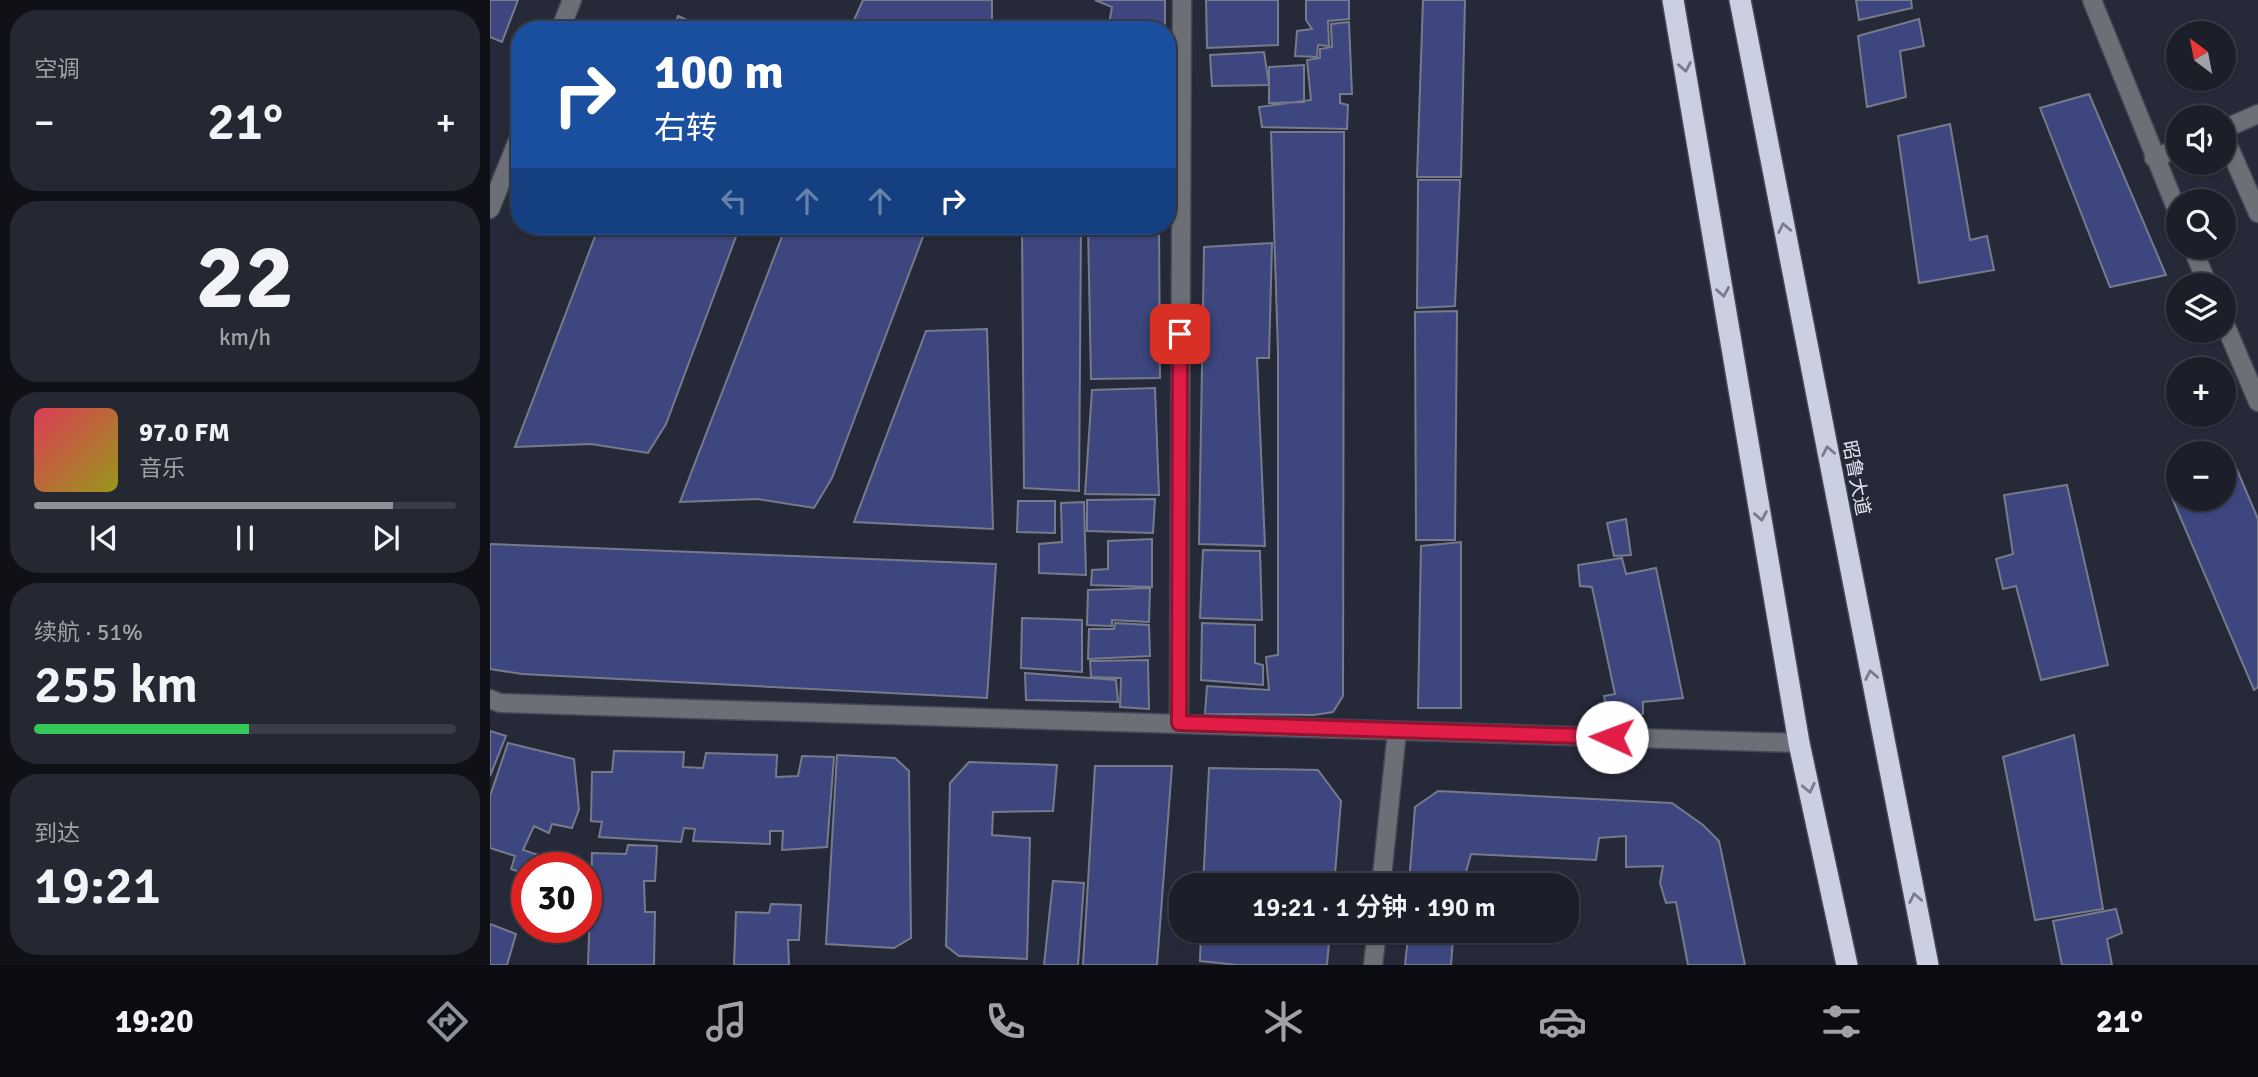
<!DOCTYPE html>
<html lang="zh">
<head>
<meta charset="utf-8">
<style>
  :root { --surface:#1c1f2a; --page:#252732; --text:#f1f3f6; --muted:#a0a2a8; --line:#3a3d47; --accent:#8c9099 }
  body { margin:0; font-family:Signika,"Noto Sans SC",sans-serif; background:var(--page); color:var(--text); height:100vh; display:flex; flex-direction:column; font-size:26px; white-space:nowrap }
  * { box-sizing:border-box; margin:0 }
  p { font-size:23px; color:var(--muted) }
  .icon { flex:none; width:38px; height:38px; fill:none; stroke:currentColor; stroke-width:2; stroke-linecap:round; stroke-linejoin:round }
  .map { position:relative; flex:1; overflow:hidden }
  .drawer { display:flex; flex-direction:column; gap:10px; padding:10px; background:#0f1117; width:490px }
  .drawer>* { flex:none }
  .hud { position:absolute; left:21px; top:21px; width:665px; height:214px; border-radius:28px; box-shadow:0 2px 5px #0004,0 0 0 2px var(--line); background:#1a4fa0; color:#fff; overflow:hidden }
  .needle { width:46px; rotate:328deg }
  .controls { position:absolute; left:1676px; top:21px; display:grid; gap:14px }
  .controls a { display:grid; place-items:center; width:70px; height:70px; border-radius:50%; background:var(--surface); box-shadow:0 2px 5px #0004,0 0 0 2px var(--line); font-size:35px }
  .speed { position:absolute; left:21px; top:852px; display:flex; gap:14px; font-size:35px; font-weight:700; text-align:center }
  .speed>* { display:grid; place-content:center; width:91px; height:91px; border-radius:50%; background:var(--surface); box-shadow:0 2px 5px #0004,0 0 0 2px var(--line); line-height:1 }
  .speed .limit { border:10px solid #d22; background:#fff; color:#111 }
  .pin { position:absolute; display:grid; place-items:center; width:60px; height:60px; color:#fff; margin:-30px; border-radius:14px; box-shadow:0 4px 10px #0006 }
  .me { position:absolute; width:77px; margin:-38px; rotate:272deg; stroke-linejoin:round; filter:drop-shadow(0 0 5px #0008) }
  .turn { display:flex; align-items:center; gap:24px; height:147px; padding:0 28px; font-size:32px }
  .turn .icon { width:91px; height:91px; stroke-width:2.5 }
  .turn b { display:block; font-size:49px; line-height:60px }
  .lanes { display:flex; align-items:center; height:66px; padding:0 28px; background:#0003; justify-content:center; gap:35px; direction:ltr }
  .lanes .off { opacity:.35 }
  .big { font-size:52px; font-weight:600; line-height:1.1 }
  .drawer .card { flex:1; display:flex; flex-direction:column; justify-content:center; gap:10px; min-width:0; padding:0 24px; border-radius:28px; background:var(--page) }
  .drawer .dial { align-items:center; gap:0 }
  .dial b { font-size:91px; line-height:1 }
  .song { display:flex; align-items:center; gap:21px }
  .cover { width:84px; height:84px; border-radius:10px; background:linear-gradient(135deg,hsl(350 70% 55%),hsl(60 70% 35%)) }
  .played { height:7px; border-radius:4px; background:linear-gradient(90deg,var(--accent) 85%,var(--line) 85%) }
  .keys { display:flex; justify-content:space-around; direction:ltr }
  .heat { display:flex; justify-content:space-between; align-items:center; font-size:38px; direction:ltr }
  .charge { height:10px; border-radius:5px; background:linear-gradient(90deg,#34c759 51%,var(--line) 0) }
  .trip { position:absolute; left:679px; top:873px; width:410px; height:70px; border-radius:28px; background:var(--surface); box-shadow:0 2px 5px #0004,0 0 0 2px var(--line); font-weight:600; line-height:70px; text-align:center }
  .tabs { display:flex; height:112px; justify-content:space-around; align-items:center; background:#0b0c11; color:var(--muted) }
  .tabs .icon { width:49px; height:49px }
  .tabs .on { color:var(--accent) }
  .tabs b { font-size:32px; color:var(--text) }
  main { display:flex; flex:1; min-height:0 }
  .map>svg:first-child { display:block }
</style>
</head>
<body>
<main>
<section class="drawer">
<div class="card"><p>空调</p>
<div class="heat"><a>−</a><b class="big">21°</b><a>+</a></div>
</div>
<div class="card dial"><b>22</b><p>km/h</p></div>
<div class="card">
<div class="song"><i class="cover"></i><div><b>97.0 FM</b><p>音乐</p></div></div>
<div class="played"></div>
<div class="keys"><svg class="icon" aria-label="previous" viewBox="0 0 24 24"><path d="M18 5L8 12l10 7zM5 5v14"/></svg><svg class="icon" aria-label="pause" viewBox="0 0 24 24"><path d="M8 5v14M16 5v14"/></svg><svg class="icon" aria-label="next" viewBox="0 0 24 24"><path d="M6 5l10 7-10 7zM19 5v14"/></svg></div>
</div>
<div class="card"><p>续航 · 51%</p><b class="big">255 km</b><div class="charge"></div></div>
<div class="card"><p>到达</p><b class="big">19:21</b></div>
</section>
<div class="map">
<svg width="1768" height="965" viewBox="0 0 1768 965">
  <rect width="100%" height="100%" fill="#262938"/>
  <path fill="#3d467e" stroke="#767b8c" stroke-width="2" d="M0,0H28L12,42L0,37Z
    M373,0H502V30L360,29Z
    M605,0H675V30H618L622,7Z
    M716,0H788V45L717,48Z
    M816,0H859V19L838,21L839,46L828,45L827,57L805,56L807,31L822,29L816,20Z
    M933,0H975L971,177H927Z
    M1366,0H1421L1422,8L1369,20Z
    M188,16L219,30H183Z
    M1429,19L1434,46L1410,51L1416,97L1377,107L1368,36Z
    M859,22L862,94H850V103L858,105L857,129L772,127L769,107L821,100L817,60L830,58V49L842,47L841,24Z
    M774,52L779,85L722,86L720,55Z
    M814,65V102L779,103V67Z
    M1599,94L1676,275L1620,287L1550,108Z
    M1460,124L1480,240L1497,236L1504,270L1429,283L1408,136Z
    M781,132H854L853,696L843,712L824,715L715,714L717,686L779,690L776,657L788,655V352Z
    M928,180H970L965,306L927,308Z
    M109,226H250L176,424L158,453L101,444L25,447Z
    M296,226H437L342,478L324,508L267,499L190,502Z
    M532,226H591L589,491L534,488Z
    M598,226H669L670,378L601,379Z
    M782,243L779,358H767L775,546L709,544L714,247Z
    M967,311L965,540H926L925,312Z
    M497,329L503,529L364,522L436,331Z
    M665,388L669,495L595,494L602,390Z
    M1742,458L1768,519V687L1764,690L1677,486L1689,481V499H1734V461Z
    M1577,485L1618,665L1551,680L1526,586L1513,589L1506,559L1523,554L1514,495Z
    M665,499L663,533L597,531V500Z
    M528,501H565V533L527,532Z
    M594,502L596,575L549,573V544L572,542L571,503Z
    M1136,519L1141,555L1124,556L1117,523Z
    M662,539V587L601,585L602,570L618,569V541Z
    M971,542V708H928L931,546Z
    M0,544L506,564L497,698L32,674L0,669Z
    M713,550L770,551L772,620L710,618Z
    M1132,558L1136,574L1166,568L1193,698L1153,702V714L1118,720L1114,696L1125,694L1102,587L1090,586L1088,565Z
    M660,588L659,622L622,620V626L597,625L598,590Z
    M532,618L592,620V672L531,668Z
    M625,623L659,625L660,656L598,659L599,629H624Z
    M712,623L765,625V663L773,665V685L711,680Z
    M658,660L659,709L630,707L631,678L601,677L600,661Z
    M535,673L626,680L628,702L536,700Z
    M0,731L16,736L0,776Z
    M1584,735L1613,909L1545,920L1513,757Z
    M18,743L84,759L89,809L82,828L62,824L59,833L44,826L33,850L67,861L64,868H37V874L21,869L25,856L0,848V796Z
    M124,751L194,752L193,767L213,768L216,753L287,755L286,777L308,776L312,756L344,757L337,847L292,850L293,831H280V844L203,841L205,829L194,828L191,842L109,837L112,822L101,821L102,772H122Z
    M347,755L405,758L419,771L421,938L404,948L336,944Z
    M479,762L567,765L563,811L503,812L502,835L540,838L537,959L469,956L456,946L460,783Z
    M605,766H682L667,965H593Z
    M719,768L828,770L851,801L844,886H713Z
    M948,791L1182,803L1213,825L1229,841L1255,965H1198L1186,902L1176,903L1170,883L1173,866L1136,867V836L1109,838L1106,860L981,854L972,886L919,883L925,807Z
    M138,845L167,846L165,881H154L155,912H165L164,965H98L102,853L136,854Z
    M563,881L594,883L588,965H554Z
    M281,904L311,905L309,940H298L299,965H244L246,912L279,913Z
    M1626,909L1632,933L1617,939L1622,965H1572L1563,921Z
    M0,924L26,934L17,965H0Z
    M711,931H840L837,965H747L710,961Z
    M913,931H977V936Z
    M918,937L963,939L961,965H915Z"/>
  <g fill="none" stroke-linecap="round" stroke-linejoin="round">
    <g stroke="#444755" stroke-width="21">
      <path id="minor" d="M1602,0L1689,215
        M70,30L82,0
        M1734,129L1768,114
        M1734,136L1768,213
        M1664,158L1689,148
        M0,209L30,135
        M1702,247L1718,285
        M1734,322L1768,402
        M0,699L10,703L1309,743
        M689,723L692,0
        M891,886L907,731
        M883,965L887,931"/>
    </g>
    <g stroke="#444755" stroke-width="24">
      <path id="highway" d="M1183,0L1309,743L1357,965
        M1250,0L1438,965"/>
    </g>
    <use href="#minor" stroke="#6d6f77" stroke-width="18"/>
    <use href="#highway" stroke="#cacfe2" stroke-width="21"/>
  </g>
  <defs><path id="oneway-chevron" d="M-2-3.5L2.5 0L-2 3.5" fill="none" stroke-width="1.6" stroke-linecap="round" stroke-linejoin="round" transform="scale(1.75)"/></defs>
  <g stroke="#787c8d">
    <use href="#oneway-chevron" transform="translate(1195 67) rotate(80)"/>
    <use href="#oneway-chevron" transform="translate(1294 228) rotate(-101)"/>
    <use href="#oneway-chevron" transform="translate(1233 292) rotate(80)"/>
    <use href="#oneway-chevron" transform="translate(1338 451) rotate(-101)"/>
    <use href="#oneway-chevron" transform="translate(1271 516) rotate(80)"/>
    <use href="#oneway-chevron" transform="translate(1381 675) rotate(-101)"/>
    <use href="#oneway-chevron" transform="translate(1319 788) rotate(78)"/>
    <use href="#oneway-chevron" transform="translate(1425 898) rotate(-101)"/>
  </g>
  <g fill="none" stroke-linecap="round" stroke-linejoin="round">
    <g stroke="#92132f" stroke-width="18">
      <path id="route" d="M690,334L689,723L1122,737"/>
    </g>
    <use href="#route" stroke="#e11d48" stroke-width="12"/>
  </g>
  <g text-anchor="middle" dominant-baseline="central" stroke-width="7" stroke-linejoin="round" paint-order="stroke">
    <g font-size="19" fill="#e3e6ef" stroke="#262938">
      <text transform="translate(1366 478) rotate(79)">昭鲁大道</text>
    </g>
  </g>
</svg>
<div class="controls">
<a><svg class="needle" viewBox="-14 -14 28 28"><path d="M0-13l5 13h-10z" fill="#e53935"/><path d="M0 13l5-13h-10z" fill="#a0a2a8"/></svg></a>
<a><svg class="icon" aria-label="sound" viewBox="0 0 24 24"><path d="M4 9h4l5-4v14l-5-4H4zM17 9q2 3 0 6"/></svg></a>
<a><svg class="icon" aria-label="search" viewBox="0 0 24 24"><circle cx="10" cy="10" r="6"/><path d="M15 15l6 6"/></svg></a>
<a><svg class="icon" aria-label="layers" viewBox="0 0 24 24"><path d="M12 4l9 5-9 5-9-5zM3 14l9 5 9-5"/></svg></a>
<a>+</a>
<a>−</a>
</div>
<div class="speed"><div class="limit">30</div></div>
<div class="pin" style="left:690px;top:334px;background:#d93025"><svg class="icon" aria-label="arrive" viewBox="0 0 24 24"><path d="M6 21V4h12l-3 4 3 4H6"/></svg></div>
<svg class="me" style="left:1122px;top:737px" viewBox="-20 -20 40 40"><circle r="19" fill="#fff"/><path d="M0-13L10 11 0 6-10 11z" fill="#e11d48"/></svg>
<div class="trip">19:21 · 1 分钟 · 190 m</div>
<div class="hud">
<div class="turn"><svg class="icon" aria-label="right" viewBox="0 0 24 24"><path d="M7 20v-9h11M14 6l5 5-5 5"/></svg><div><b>100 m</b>右转</div></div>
<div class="lanes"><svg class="icon off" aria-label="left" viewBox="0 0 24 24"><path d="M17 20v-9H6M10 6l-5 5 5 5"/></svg><svg class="icon off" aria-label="ahead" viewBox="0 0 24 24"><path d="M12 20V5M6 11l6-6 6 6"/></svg><svg class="icon off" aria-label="ahead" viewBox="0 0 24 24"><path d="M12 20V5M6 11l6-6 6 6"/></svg><svg class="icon" aria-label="right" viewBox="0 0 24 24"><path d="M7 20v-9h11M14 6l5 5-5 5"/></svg></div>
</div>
</div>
</main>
<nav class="tabs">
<b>19:20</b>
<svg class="icon on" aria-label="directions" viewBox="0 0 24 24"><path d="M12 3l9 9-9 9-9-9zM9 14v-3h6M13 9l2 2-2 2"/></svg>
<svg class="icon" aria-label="music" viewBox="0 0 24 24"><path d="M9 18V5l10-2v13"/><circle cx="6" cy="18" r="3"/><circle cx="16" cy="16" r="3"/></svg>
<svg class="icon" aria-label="phone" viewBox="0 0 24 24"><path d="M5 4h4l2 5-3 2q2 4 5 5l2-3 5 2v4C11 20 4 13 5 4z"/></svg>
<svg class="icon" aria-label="climate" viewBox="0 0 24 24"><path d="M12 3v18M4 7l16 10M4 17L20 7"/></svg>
<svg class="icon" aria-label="car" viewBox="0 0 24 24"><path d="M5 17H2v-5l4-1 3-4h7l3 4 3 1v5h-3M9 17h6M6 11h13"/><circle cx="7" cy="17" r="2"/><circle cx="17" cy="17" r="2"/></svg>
<svg class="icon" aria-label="filters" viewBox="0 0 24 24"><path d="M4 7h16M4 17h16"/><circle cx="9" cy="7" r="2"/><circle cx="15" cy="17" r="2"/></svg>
<b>21°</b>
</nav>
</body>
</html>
